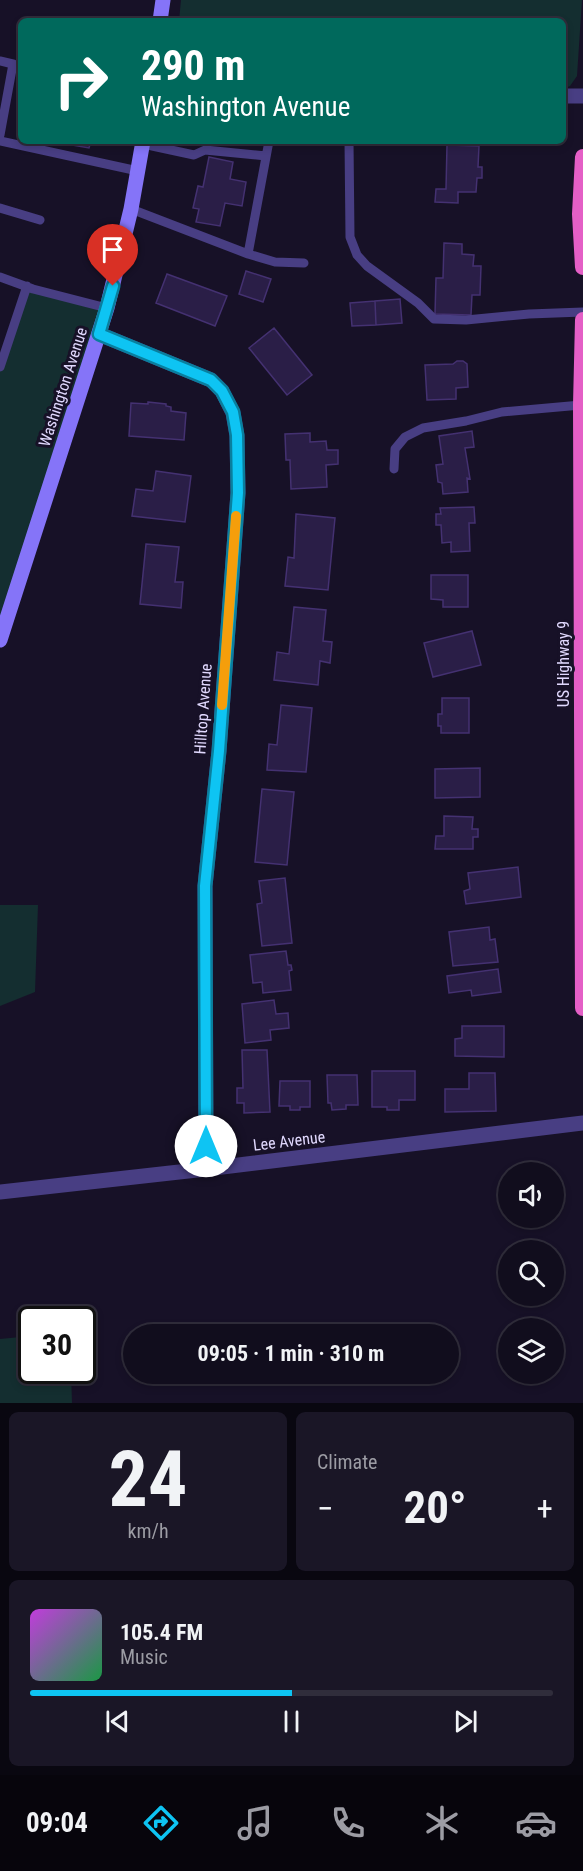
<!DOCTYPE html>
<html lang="en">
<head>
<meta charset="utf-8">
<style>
  :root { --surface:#110d1d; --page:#1a1626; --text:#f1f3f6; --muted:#9c9ca4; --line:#302d3b; --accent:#0ec4f3 }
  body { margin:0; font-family:"Roboto Condensed",sans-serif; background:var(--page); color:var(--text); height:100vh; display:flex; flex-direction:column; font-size:22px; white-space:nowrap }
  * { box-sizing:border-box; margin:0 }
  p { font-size:20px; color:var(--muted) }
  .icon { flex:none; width:33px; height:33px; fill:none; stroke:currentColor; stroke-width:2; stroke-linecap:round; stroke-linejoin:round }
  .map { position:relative; height:1403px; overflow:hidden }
  .drawer { display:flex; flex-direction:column; gap:9px; padding:9px; background:#090710; flex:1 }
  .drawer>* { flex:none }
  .top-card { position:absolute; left:18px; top:18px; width:548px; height:126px; border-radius:9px; box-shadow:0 3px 9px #0003,0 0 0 2px var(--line); background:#00695c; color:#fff; overflow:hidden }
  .controls { position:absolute; left:498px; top:1162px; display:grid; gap:12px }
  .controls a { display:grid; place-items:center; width:66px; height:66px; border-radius:50%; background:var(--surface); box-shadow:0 3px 9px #0003,0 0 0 2px var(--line); font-size:30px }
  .speed { position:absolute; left:18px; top:1306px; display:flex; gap:12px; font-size:30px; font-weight:700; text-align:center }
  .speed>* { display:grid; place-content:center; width:78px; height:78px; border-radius:50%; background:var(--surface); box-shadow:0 3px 9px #0003,0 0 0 2px var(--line); line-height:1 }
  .speed .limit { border:3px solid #111; border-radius:9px; background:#fff; color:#111 }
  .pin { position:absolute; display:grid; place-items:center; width:51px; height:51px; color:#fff; margin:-62px -26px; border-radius:50% 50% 50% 0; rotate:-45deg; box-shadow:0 0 6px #0007 }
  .pin .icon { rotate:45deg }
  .me { position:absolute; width:66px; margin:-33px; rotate:0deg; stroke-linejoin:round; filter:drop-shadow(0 0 4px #0008) }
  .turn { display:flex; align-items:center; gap:21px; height:126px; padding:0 24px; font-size:27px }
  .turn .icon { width:78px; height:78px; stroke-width:2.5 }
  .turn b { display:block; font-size:42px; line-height:51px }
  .big { font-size:45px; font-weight:700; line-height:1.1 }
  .drawer .widget { flex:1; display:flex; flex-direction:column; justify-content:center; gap:9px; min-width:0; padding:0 21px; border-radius:9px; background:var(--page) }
  .drawer .dial { align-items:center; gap:0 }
  .dial b { font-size:78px; line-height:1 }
  .song { display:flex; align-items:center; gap:18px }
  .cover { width:72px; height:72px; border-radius:9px; background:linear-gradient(135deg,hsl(290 70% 55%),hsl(140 70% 35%)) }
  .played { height:6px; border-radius:3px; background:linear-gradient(90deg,var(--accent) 50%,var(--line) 50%) }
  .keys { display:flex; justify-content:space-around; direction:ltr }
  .heat { display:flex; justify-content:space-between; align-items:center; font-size:33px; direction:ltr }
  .drawer .tiles { flex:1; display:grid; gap:9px; grid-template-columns:1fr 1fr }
  .widget:last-child { grid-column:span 2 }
  .trip { position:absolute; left:123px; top:1324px; width:336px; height:60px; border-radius:30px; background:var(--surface); box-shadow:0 3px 9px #0003,0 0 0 2px var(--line); font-weight:700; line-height:60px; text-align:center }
  .dock { display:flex; height:96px; justify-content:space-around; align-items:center; background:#07050c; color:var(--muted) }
  .dock .icon { width:42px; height:42px }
  .dock .current { color:var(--accent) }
  .dock b { font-size:27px; color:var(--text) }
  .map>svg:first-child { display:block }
</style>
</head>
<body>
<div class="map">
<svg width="583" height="1403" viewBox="0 0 583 1403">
  <rect width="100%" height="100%" fill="#171127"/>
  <path fill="#142e30" d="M181,0H582L577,76L570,86L563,89L562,21H179Z
    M27,286L107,308L0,640V367Z
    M0,905H38L35,992L0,1006Z
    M31,1336L32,1371H71L72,1403H0V1339Z"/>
  <path fill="#2a1e47" stroke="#443171" stroke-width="1.5" d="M49,141H91L89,148Z
    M447,145L479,146L478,167H482V178H477L476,192H458V203L435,202L436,189H446Z
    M209,157L233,162L230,179L246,182L242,206L225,203L220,226L196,222L199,209L193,208L198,186L203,187Z
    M444,243L462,244V254L474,255L473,266H481L480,295H472L471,315L435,314L436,278H443Z
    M246,271L271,279L263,302L239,294Z
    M167,274L227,296L215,326L156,303Z
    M400,299L402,323L376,325L375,301Z
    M375,301L376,325L352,326L350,303Z
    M274,328L312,375L287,395L249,348Z
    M457,361H463L467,364L468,387L456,388V399L427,400L425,365L453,364Z
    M148,402L166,404V406L171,407V411L186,413L184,440L129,436L131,403L148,404Z
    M472,431L474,447L465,448L470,479L467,478L468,492L443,494L442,483L438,482L436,465L443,464L439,436Z
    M310,433V442L326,441L327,450H338V464L326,465L327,487L291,489L290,460H286L285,434Z
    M156,471L191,476L185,522L132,516L136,489L153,491Z
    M474,507L475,523H469L470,551L451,552V542L442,543L441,525H436V514H441L440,508Z
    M296,514L335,518L328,590L285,586L288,557L294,558Z
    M146,544L179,547L175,582H183L181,608L140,604Z
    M431,575H468V607H443V600L431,599Z
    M294,607L326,610L323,641L332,642L330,663L320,661L318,685L274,680L277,652L289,654Z
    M472,631L481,665L433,677L424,643Z
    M442,698H469V733H441V726H438V714H442Z
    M281,705L312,708L306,772L267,770L269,744L277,745Z
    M480,768V797L435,798V769Z
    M262,789L294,792L287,865L255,862Z
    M444,816L473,817L472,829H478V837H473V849H435L436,836H444Z
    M518,867L521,897L466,904L464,891L470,889L468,873Z
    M285,878L292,943L262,946L257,904L262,903L259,881Z
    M489,927L490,940L495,939L498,962L453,966L449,932Z
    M286,951L288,965H291L292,970L289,971L291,990L263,993L262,982L253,983L250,955Z
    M498,969L501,992L472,996L471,990L449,993L447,976Z
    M274,1000L276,1014L288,1013L289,1028L270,1030L271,1040L245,1043L242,1004Z
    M462,1026H504V1057L455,1056V1039L462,1038Z
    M242,1050H267L270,1112L244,1113V1103H237V1088H243Z
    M372,1071H415V1100H399V1110H387V1107H372Z
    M469,1073H495L496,1111L445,1112V1089H469Z
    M327,1075H357L358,1105H346V1109L332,1110L331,1103H328Z
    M280,1081H310V1107H300V1110H290V1106H279Z"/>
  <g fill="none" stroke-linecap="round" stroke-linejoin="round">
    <path stroke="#483e83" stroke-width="9" d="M0,61L13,64L0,135
      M0,141L138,171
      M349,141L350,237L357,255L367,266L418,303L434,319L466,320L529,314L583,312
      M143,144L194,155L205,150L266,156
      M0,208L40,220
      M131,209L248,254L269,141
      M248,254L275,262L304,263
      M0,277L33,289L107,308
      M0,367L27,286
      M394,469L395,449L405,437L423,428L466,421L502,412L581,405"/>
    <path stroke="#483e83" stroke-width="15" d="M562,96H583
      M99,334L211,380L222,391L233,413L237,436L238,493L219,751L205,886L206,1169
      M0,1192L206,1169L583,1123"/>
    <path stroke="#8574f8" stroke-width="15" d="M160,21L163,0
      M0,640L107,308L131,209L143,141"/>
    <path stroke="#e45fc6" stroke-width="16" d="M583,157L580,214L583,267
      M583,320L581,405L583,1008"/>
  </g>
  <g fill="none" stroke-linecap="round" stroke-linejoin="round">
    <g stroke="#097f9e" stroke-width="15">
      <path id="route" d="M113,286L99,334L211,380L222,391L233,412L237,435L238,493L219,751L205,886L206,1146"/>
    </g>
    <use href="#route" stroke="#0ec4f3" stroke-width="10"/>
    <path stroke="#f59e0b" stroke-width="10" d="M222,705L236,516"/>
  </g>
  <g text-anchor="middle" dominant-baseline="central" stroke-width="6" stroke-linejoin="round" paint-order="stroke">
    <g font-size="16" fill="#e0d8fd" stroke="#171127">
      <text transform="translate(63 387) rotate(-72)">Washington Avenue</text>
      <text transform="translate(563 664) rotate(-90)">US Highway 9</text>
      <text transform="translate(203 709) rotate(-86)">Hilltop Avenue</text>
      <text transform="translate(289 1141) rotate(-7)">Lee Avenue</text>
    </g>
  </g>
</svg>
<div class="controls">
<a><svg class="icon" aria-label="sound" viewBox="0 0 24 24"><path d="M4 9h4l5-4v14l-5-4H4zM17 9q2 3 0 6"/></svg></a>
<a><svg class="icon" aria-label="search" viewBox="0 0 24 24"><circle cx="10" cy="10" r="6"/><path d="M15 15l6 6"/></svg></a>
<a><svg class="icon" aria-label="layers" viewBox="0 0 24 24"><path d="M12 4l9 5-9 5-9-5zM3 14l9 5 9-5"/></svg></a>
</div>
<div class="speed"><div class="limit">30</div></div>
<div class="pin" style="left:113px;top:286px;background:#d93025"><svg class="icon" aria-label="arrive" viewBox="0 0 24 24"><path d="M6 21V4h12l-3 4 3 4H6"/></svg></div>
<svg class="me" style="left:206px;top:1146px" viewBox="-20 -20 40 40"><circle r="19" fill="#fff"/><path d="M0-13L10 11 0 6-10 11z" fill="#0ec4f3"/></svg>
<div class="trip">09:05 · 1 min · 310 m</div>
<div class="top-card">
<div class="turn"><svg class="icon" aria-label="right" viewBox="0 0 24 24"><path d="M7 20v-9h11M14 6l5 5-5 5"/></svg><div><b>290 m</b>Washington Avenue</div></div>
</div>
</div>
<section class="drawer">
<div class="tiles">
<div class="widget dial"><b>24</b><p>km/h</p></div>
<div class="widget"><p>Climate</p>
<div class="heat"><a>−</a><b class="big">20°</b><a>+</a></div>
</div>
<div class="widget">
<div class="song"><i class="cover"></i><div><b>105.4 FM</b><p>Music</p></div></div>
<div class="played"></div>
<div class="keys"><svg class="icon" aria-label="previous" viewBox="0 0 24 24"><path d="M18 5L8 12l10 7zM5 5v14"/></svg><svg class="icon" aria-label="pause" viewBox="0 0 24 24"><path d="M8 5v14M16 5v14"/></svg><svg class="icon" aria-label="next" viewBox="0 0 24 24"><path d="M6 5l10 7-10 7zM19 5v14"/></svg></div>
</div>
</div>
</section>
<nav class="dock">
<b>09:04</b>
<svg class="icon current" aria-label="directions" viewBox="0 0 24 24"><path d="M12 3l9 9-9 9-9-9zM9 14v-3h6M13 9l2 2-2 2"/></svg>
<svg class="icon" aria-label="music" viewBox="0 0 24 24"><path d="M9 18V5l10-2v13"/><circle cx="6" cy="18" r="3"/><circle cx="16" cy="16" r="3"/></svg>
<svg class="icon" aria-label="phone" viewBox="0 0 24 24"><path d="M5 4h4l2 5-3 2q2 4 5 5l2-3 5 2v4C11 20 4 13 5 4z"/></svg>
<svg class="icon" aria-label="climate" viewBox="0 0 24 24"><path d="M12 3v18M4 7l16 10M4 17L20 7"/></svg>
<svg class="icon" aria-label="car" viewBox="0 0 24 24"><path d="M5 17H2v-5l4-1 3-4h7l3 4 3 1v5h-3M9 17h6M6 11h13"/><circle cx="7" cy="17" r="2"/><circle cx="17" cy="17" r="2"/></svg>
</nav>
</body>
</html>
